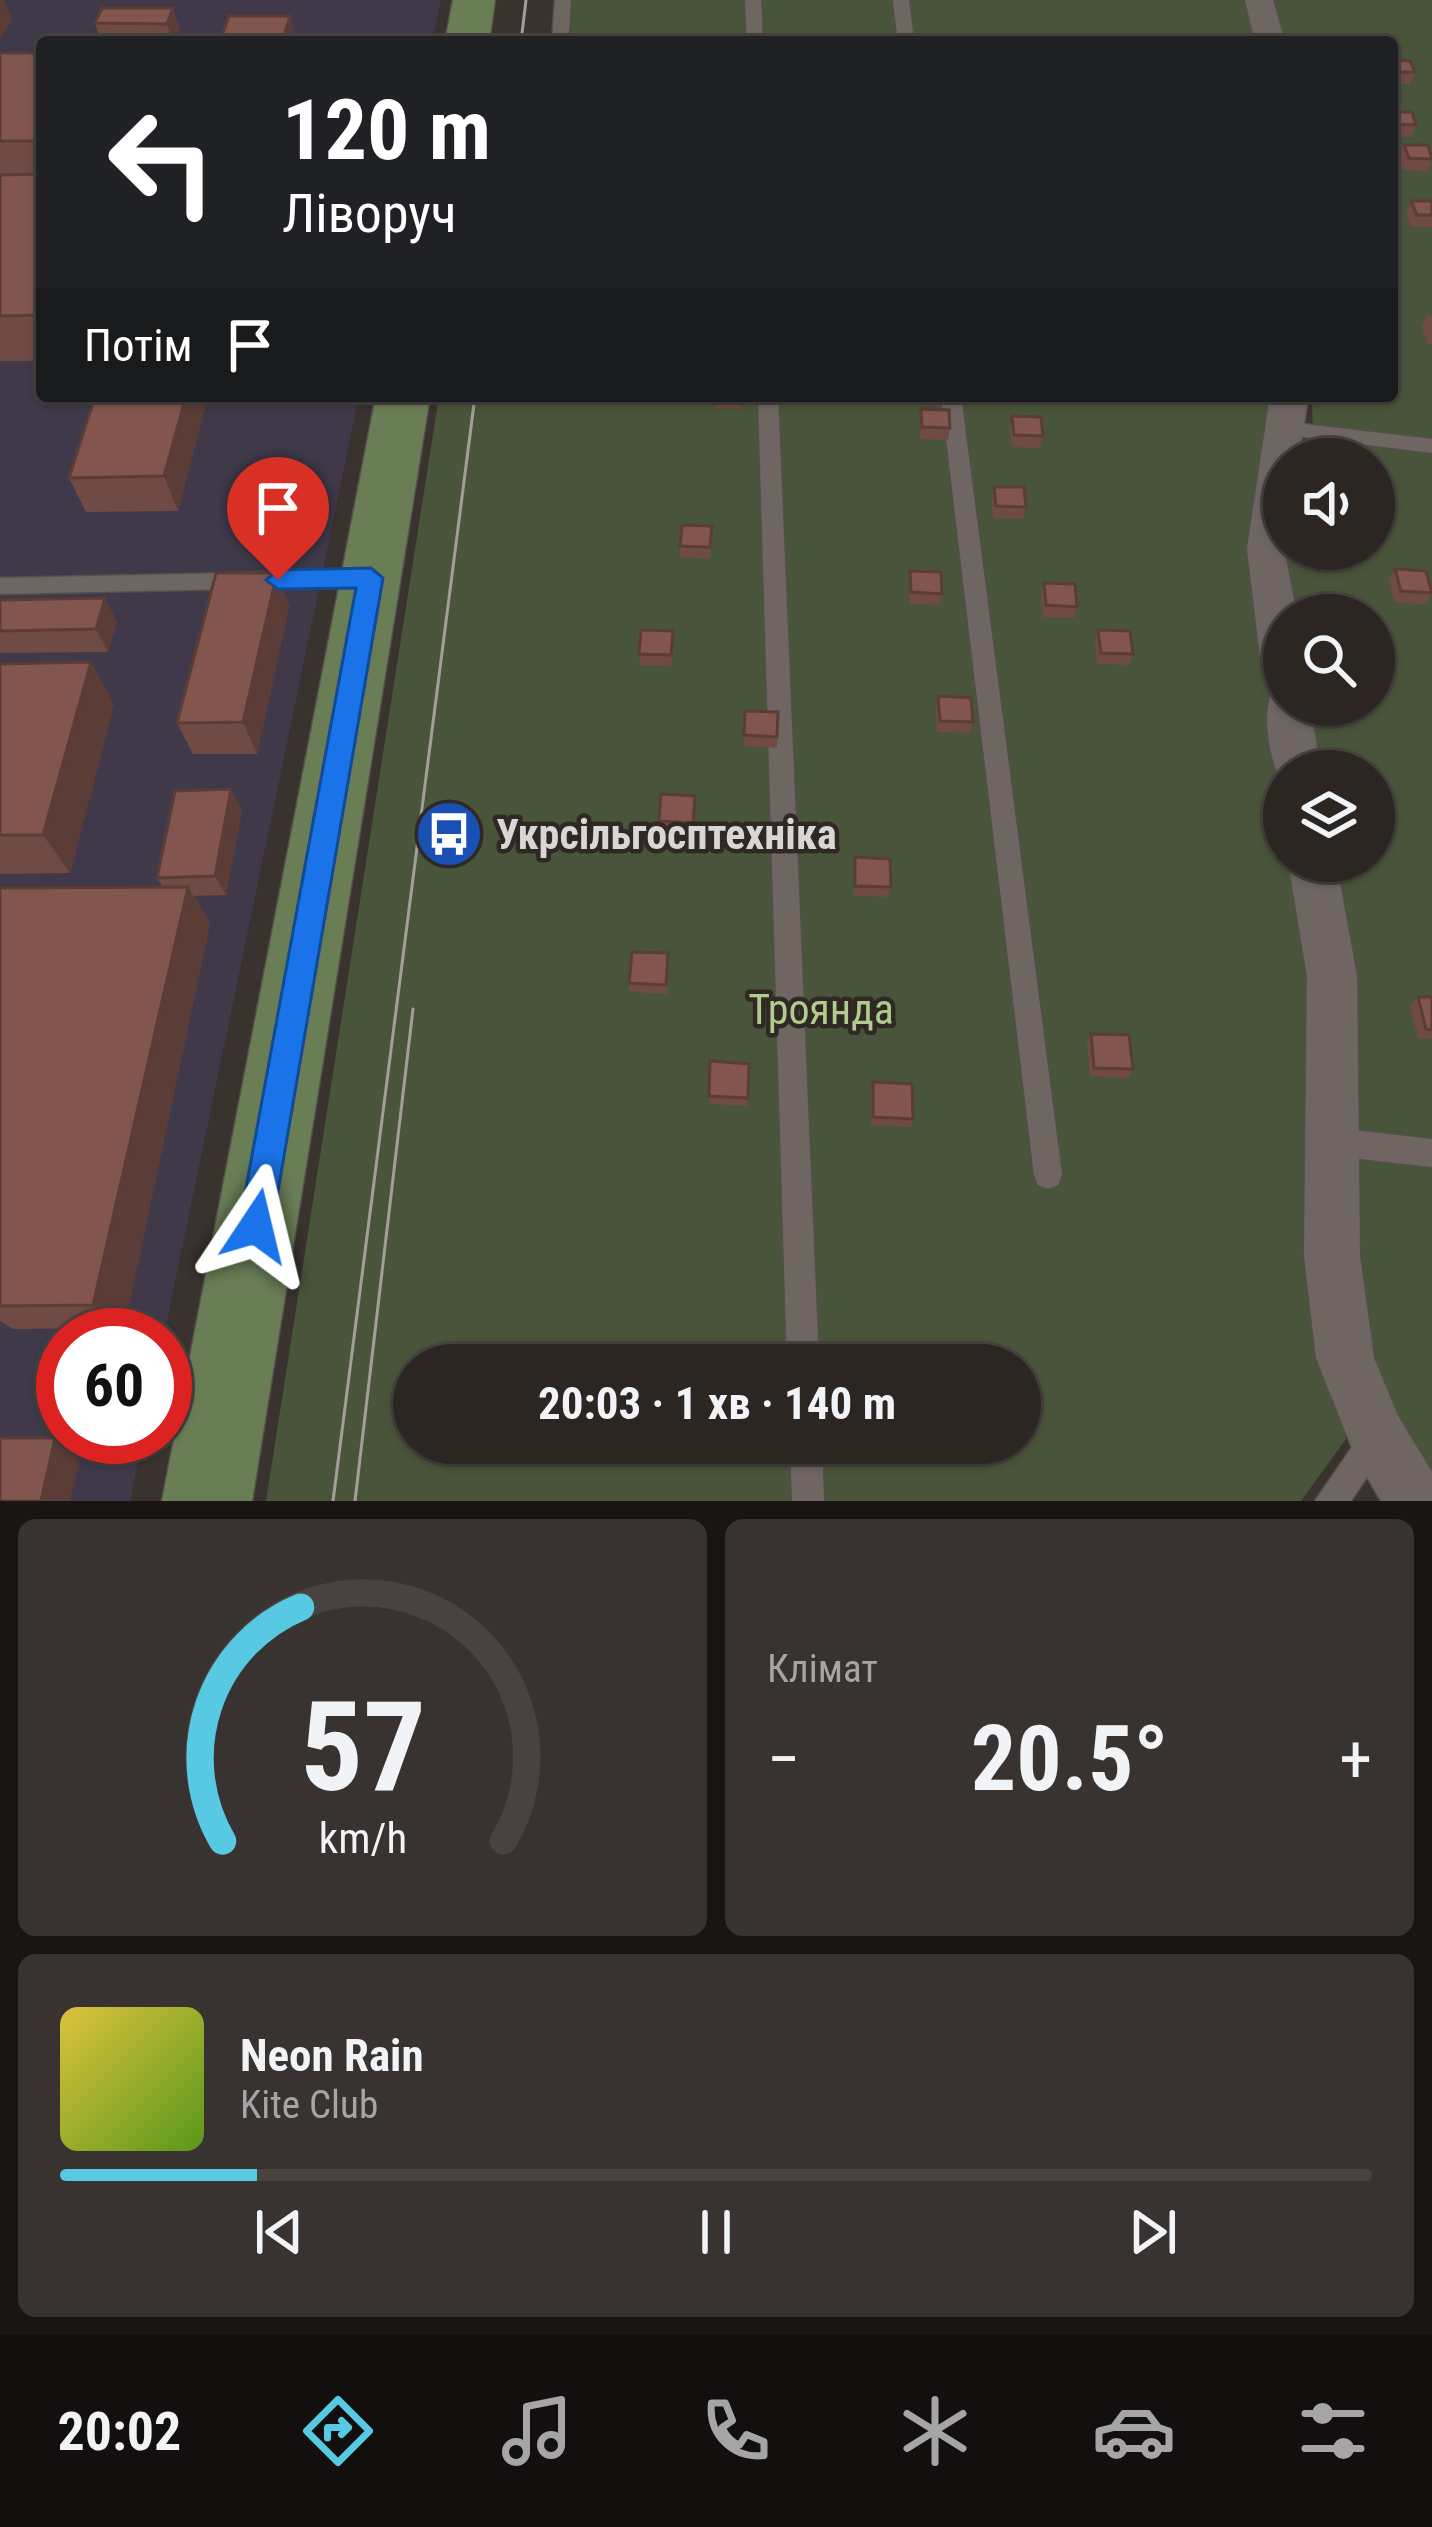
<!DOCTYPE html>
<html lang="uk">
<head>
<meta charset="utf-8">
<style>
  :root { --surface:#2c2623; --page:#383230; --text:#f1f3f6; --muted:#a6a5a6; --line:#484341; --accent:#57c9e2 }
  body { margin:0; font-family:"Roboto Condensed",sans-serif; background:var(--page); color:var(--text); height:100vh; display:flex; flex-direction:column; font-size:45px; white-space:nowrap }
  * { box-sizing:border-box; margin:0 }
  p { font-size:39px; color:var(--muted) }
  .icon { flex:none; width:66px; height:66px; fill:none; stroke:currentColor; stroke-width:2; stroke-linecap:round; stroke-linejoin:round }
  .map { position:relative; height:1501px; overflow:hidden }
  .panel { display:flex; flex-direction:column; gap:18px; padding:18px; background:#181513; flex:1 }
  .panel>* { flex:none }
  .guide { position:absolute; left:36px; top:36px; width:1362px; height:366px; border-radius:12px; box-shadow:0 3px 9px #0004,0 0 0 3px var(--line); background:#202124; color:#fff; overflow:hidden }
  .tools { position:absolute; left:1263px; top:438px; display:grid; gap:24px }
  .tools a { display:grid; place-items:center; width:132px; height:132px; border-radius:50%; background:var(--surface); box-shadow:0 3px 9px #0004,0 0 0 3px var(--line); font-size:60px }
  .speed { position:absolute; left:36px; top:1308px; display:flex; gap:24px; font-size:60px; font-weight:700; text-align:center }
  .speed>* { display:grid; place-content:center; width:156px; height:156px; border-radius:50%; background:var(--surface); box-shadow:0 3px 9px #0004,0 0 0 3px var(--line); line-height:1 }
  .speed .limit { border:18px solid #d22; background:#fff; color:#111 }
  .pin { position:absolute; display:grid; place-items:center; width:102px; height:102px; color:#fff; margin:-123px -51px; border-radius:50% 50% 50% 0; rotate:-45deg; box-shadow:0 0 12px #0007 }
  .pin .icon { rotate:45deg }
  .me { position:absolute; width:132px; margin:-66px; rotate:10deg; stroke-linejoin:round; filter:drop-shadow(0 0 9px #0008) }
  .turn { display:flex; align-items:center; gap:42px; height:252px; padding:0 48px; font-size:54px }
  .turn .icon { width:156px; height:156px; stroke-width:2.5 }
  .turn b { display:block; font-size:84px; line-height:102px }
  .then { display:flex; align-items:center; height:114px; padding:0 48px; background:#0003; gap:24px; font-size:45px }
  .big { font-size:90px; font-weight:700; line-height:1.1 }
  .panel .card { flex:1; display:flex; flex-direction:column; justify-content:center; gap:18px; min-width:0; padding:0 42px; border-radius:18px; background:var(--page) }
  .panel .dial { align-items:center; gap:0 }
  .dial svg { height:312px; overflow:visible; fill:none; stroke:var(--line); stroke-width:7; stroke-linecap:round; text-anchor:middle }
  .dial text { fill:var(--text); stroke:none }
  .song { display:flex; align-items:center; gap:36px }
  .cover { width:144px; height:144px; border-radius:18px; background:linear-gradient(135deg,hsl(50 70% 55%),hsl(90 70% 35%)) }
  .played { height:12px; border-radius:6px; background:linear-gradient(90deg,var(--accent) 15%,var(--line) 15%) }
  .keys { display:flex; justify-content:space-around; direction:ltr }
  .heat { display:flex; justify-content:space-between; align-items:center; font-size:66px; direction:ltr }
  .panel .tiles { flex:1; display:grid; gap:18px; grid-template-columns:1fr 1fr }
  .card:last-child { grid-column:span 2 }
  .trip { position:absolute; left:393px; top:1344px; width:648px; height:120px; border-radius:60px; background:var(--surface); box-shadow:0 3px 9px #0004,0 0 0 3px var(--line); font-weight:700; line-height:120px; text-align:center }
  .menu { display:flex; height:192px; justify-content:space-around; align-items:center; background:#120f0e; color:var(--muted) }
  .menu .icon { width:84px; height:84px }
  .menu .active { color:var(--accent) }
  .menu b { font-size:54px; color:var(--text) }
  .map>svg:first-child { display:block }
</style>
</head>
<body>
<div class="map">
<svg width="1432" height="1501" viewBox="0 0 1432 1501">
  <rect width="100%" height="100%" fill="#3a322f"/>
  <path fill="#3f394a" d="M0,0H441L432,42H42V396H359L164,1335H63V1437H143L130,1501H0Z"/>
  <path fill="#49553a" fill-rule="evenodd" d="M570,0H1248L1258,42H565Z
    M1269,0H1432V1501L1358,1359L1328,861H1374V771H1315L1304,705H1374V615H1289L1284,549H1374V459H1301L1313,449L1312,396H1392V42H1281Z
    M439,396H1275L1251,545L1287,771L1284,861H1301L1330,1361L1346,1439L1301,1501H266ZM414,1365H1020V1443H414Z"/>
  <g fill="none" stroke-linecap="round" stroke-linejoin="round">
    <g stroke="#554f4c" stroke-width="3">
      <path id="lane" d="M555,0H571L568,42H552Z
        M745,0H761L763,42H747Z
        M893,0H909L914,42H898Z
        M758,396H778L819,1365H787Z
        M941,396H961L1062,1175L1058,1185L1048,1189L1038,1185L1034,1175Z
        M1287,422L1432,439V453L1280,434V424Z
        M370,570L381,578L370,586L0,594V578Z
        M1334,1128L1432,1139V1167L1334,1156L1324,1152L1320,1142L1324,1132Z
        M1376,1423L1387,1428L1392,1439L1351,1501H1315L1365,1428Z
        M790,1443H822L824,1501H792Z"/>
    </g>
    <g stroke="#554f4c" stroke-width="3">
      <path id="street" d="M1245,0H1273L1285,42H1255Z
        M1270,396H1308L1299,459H1284V549L1297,615H1284V705H1310L1321,771H1284V785C1270,765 1261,715 1272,693L1282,689L1269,685L1262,673L1247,549Z
        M1288,861H1336L1357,976L1360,1256L1374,1358L1398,1416L1432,1472V1501H1381L1356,1458L1316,1358L1304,1256L1307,976Z"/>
    </g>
    <g stroke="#554f4c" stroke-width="3">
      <path id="primary" d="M453,0H495L489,42H445Z
        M376,396H430L252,1501H162Z"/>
    </g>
    <use href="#lane" fill="#6f6663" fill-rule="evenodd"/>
    <use href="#street" fill="#6f6663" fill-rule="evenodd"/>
    <use href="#primary" fill="#6a7e56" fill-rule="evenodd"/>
    <path stroke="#a49e9b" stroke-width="3" d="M521,42L526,0
      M333,1501L475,396
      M355,1501L413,1009"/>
  </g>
  <path fill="#704a44" d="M173,8L180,32L176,42H101L95,23Z
    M0,53H42V361H0Z
    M1392,60L1415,72L1410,84H1392Z
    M1392,112L1416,125L1411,137L1392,136Z
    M1404,145L1432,156L1428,171L1403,170L1399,157Z
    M1411,201L1432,215V227H1411L1406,213Z
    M1427,315H1432V344H1427L1422,327Z
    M714,396H742L741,409L714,408Z
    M207,399L178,511L86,512L69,478Z
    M921,409L950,428L948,440L920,439Z
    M1012,416L1043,436L1040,448L1012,447L1010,428Z
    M994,487L1026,507L1023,519L993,518L992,498Z
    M712,526L710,559L680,557V546Z
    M1395,569L1432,591L1426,604L1395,603L1388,581Z
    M910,571L942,594L940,605L909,604Z
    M277,573L289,606L257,754H193L177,723Z
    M1044,583L1077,607L1074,618L1043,617L1041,595Z
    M0,600L117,621L108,652L0,653Z
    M1098,630L1133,654L1129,665L1097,664L1095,641Z
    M674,643L671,666L640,665L639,654Z
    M0,664L114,704L70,873L0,874Z
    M938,696L973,722L970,733L937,732L936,707Z
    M745,711L778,712L777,748L744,746Z
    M695,806L693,833L659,832V821Z
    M242,810L226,895L194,896L210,923L124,1328L13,1329L0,1321V888L163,887L157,878Z
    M855,857L891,887L889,897L854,896Z
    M669,963L667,994L630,992L629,983Z
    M1418,997H1432V1039L1418,1038L1410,1006Z
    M1091,1034L1133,1069L1128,1078L1090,1076L1087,1042Z
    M710,1061L749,1064L747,1106L709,1104Z
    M873,1082L913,1119L911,1127L871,1125V1090Z"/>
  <path fill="#5b3c37" d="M0,0H4L12,19L0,40Z
    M173,8L180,32L176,42H173L167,24Z
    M290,16L297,42H282Z
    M186,396H206L207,399L178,511L164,476Z
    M277,573L289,606L257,754L243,722Z
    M105,598L117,621L108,652L96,629Z
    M91,662L114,704L70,873L43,835Z
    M231,789L242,810L226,895L215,876Z
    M188,887L210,923L124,1328L93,1305Z
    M55,1438L82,1451L70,1501H41Z"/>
  <path fill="#82564f" stroke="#5b3c37" stroke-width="3" d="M102,8H173L167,24L95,23Z
    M229,16H290L282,42H220Z
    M0,53H42V141H0Z
    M1392,60L1410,61L1415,72H1392Z
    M1392,112H1412L1416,125L1392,124Z
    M1404,145H1428L1432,159L1409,158Z
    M42,174V315L0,316V175Z
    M1411,201H1432V215H1417Z
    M95,396H186L164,476L69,478Z
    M921,409L949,410L950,428L922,427Z
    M1012,416L1041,417L1043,436L1014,435Z
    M994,487H1024L1026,507L996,506Z
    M682,525L712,526L710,547L680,546Z
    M1395,569L1426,571L1432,593L1401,591Z
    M910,571L941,572L942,594L911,592Z
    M216,573H277L243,722L177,723Z
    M1044,583L1075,584L1077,607L1046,605Z
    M105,598L96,629L0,631V600Z
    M641,630L673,631L671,655L639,654Z
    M1098,630L1130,631L1133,654L1101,653Z
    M91,662L43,835H0V664Z
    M938,696L971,698L973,722L940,721Z
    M745,711L778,712L777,737L744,735Z
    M231,789L215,876L157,878L175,791Z
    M661,794L695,796L693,823L659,821Z
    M855,857L890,859L891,887L855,886Z
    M188,887L93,1305L0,1306V888Z
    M632,952L668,953L666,985L629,983Z
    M1418,997H1432V1030L1426,1029Z
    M1091,1034L1129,1035L1133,1069L1094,1068Z
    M710,1061L749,1064L748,1098L709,1096Z
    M873,1082L912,1084L913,1119L873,1117Z
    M0,1438H55L41,1501H0Z"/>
  <path fill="#1a73e8" stroke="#114b97" stroke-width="3" d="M371,568L383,578L272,1226L267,1237L256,1242L244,1237L239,1226L356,588L278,589L266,580L278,570Z"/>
  <defs>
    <g id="bus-disc" transform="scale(3.45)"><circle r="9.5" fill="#1a4fb4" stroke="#302825"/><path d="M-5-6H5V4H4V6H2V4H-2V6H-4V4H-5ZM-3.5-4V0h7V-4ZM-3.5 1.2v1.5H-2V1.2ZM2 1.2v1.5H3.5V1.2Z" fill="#fff"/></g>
  </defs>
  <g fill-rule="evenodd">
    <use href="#bus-disc" x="449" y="834"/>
  </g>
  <g text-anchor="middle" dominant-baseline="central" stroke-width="9" stroke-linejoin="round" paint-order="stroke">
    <g font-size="42" font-weight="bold" fill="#dad6d3" stroke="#302825" text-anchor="start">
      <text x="496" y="834">Укрсільгосптехніка</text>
    </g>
    <g font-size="42" fill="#b0cb8b" stroke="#302825">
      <text x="821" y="1009">Троянда</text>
    </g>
  </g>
</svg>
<div class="tools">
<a><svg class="icon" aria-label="sound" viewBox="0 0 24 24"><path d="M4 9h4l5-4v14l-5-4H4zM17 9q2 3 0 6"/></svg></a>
<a><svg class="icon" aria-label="search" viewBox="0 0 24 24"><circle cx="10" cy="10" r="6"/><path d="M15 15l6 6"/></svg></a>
<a><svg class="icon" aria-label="layers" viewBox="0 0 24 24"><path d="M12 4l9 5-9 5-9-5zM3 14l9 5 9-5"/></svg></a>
</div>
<div class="speed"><div class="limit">60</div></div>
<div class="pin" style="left:278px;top:580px;background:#d93025"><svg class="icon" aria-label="arrive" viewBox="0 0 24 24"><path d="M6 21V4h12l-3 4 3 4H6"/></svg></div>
<svg class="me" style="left:256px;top:1226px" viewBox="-20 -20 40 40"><path d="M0-17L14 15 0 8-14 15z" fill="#1a73e8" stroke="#fff" stroke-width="4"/></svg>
<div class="trip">20:03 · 1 хв · 140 m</div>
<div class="guide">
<div class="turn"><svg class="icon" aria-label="left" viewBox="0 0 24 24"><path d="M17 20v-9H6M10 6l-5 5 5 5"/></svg><div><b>120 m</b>Ліворуч</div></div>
<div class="then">Потім<svg class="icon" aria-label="arrive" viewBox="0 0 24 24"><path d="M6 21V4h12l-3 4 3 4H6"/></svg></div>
</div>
</div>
<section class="panel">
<div class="tiles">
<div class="card dial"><svg viewBox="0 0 100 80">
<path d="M14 69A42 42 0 1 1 86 69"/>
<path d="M14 69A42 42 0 0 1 34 9" stroke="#57c9e2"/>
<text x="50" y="56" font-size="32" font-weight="700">57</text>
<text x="50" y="72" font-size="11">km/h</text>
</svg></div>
<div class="card"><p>Клімат</p>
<div class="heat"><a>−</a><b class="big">20.5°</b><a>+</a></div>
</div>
<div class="card">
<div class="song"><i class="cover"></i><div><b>Neon Rain</b><p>Kite Club</p></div></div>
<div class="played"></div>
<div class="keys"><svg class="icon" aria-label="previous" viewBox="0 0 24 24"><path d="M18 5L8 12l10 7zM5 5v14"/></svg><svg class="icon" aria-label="pause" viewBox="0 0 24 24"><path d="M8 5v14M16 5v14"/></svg><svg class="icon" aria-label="next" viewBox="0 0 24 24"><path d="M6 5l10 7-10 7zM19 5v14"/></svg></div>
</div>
</div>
</section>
<nav class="menu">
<b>20:02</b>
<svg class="icon active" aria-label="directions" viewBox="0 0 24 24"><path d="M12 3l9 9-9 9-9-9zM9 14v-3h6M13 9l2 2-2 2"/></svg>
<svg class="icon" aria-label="music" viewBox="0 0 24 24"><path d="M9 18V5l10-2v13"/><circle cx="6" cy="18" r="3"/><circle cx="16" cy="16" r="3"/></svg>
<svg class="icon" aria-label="phone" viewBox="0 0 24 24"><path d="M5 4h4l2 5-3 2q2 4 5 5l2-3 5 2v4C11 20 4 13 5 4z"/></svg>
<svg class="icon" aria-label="climate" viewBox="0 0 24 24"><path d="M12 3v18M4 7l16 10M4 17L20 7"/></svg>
<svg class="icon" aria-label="car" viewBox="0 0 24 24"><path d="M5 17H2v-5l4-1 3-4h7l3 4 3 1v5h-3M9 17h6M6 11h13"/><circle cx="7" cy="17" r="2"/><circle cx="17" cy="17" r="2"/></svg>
<svg class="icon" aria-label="filters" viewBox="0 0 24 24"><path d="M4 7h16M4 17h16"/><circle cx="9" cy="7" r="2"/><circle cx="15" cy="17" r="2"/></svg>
</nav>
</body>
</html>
